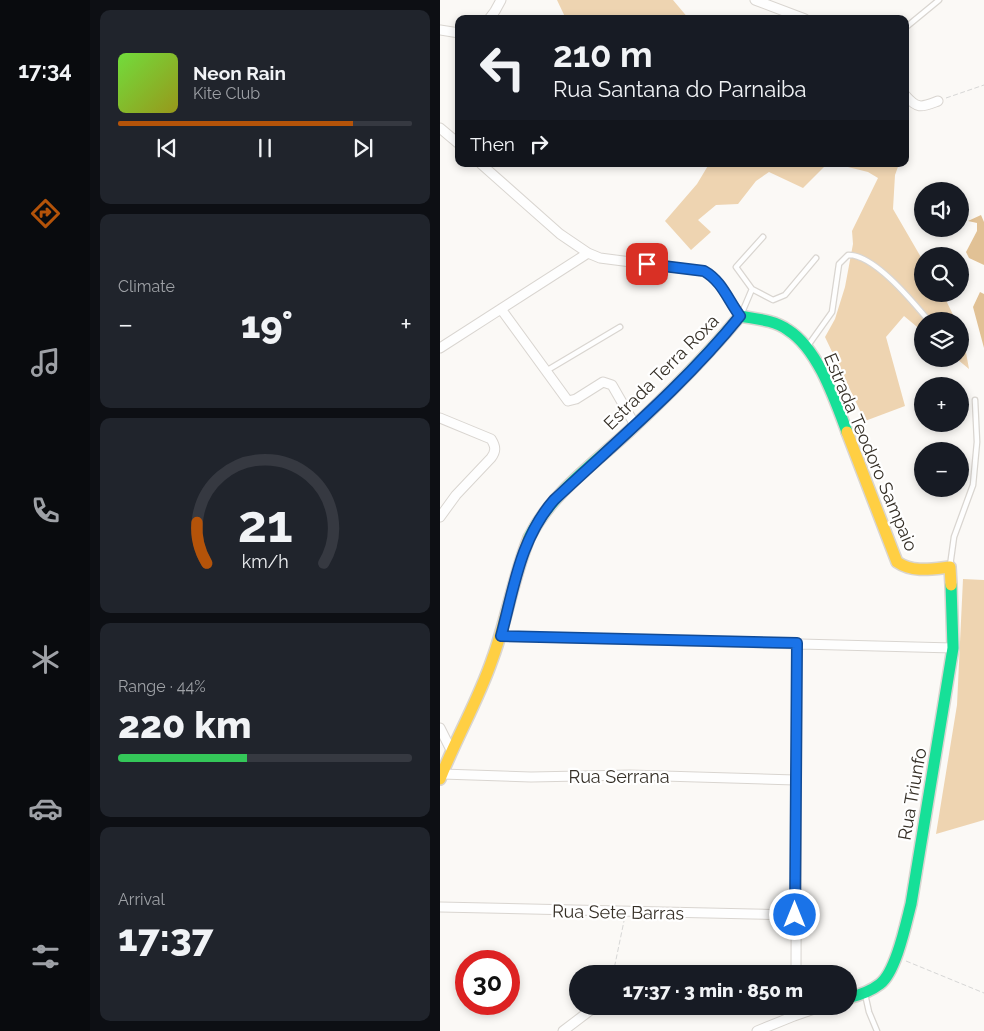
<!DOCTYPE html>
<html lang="en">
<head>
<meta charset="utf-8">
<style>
  :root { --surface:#171b24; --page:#20242c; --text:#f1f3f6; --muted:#9ea1a6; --line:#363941; --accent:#b45309 }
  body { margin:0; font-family:Raleway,sans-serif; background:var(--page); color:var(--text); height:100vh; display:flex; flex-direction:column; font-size:19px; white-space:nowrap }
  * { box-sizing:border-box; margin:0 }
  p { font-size:16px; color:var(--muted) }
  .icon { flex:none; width:28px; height:28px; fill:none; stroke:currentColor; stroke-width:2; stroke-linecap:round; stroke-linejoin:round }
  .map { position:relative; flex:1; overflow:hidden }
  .details { display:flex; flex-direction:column; gap:10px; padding:10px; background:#0d0f14; width:350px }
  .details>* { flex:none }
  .banner { position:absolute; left:15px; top:15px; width:454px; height:152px; border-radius:10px; box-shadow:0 2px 8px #0003; background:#171b24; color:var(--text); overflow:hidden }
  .buttons { position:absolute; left:474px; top:182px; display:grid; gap:10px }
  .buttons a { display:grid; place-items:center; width:55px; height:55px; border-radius:50%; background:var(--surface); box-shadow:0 2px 8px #0003; font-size:25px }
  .speed { position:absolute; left:15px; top:950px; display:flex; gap:10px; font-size:25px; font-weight:700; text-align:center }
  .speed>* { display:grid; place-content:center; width:65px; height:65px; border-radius:50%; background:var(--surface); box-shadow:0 2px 8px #0003; line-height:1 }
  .speed .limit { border:8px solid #d22; background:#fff; color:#111 }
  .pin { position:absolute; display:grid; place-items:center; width:42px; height:42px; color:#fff; margin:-21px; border-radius:10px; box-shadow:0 2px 8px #0006 }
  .me { position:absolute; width:55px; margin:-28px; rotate:0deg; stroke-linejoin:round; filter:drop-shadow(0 0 4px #0008) }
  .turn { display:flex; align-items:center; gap:18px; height:105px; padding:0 15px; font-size:22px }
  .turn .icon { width:65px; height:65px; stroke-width:2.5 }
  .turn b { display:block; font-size:35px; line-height:42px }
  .then { display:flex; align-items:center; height:48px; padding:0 15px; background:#0003; gap:10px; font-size:19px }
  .big { font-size:38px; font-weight:800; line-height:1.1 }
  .details .widget { flex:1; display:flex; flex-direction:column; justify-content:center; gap:8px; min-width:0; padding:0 18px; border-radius:10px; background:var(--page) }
  .details .dial { align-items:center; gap:0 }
  .dial svg { height:130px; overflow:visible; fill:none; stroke:var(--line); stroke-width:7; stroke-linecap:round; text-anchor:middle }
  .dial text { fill:var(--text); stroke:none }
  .song { display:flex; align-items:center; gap:15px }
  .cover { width:60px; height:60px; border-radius:8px; background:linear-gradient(135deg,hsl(100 70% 55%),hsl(60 70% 35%)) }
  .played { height:5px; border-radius:2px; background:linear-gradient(90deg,var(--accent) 80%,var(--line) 80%) }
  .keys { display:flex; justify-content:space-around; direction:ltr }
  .heat { display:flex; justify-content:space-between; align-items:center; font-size:28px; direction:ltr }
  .charge { height:8px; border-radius:4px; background:linear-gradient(90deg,#34c759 44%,var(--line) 0) }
  .trip { position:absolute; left:129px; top:965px; width:288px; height:50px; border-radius:25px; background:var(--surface); box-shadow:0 2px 8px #0003; font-weight:800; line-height:50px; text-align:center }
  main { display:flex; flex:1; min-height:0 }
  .tab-bar { display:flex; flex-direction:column; width:90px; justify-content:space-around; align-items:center; background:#090b0e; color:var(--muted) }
  .tab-bar .icon { width:35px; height:35px }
  .tab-bar .active { color:var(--accent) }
  .tab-bar b { font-size:22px; color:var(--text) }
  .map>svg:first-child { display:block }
</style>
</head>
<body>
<main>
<nav class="tab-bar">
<b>17:34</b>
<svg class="icon active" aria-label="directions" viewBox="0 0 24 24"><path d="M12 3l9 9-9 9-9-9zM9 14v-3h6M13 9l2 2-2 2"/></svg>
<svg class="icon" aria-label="music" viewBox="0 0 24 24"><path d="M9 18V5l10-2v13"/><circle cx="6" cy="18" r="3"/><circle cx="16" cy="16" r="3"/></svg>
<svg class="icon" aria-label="phone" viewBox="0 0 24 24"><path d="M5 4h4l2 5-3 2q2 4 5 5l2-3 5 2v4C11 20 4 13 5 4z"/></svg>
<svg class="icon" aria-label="climate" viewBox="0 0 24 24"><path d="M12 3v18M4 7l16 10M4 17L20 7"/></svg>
<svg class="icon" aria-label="car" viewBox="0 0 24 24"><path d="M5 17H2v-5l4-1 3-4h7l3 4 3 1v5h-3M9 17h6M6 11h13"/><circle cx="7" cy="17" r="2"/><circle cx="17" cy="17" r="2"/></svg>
<svg class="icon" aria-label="filters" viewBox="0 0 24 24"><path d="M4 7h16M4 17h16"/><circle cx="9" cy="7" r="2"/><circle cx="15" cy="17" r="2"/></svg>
</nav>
<section class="details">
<div class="widget">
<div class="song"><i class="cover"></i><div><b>Neon Rain</b><p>Kite Club</p></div></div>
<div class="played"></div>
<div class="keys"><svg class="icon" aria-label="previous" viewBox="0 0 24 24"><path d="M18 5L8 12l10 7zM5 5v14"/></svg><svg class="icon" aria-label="pause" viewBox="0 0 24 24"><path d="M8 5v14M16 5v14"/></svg><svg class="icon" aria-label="next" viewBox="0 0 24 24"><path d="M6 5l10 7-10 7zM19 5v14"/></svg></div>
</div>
<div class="widget"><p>Climate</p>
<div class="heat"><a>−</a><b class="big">19°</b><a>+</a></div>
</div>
<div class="widget dial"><svg viewBox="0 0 100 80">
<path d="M14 69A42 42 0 1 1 86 69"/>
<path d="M14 69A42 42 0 0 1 8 44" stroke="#b45309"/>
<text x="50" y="56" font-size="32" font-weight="700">21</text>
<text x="50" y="72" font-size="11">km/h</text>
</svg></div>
<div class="widget"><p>Range · 44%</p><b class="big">220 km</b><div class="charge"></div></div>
<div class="widget"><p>Arrival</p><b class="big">17:37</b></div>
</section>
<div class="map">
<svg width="544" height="1031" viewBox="0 0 544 1031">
  <rect width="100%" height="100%" fill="#fbf9f6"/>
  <path fill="#eed4b1" d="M117,0H233L249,19H126Z
    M269,164H387L363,188L329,172L316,181L298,204L276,205L258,220L271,232L251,250L225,221L257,184Z
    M396,164H459L455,175L453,209L482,259V294H503L516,321H482V331L464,316L446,337L465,406L425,421L385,337L395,319L405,287L413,244L412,231L438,178L428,172Z
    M520,330L523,336L529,369L517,359H520Z
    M523,579L544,580V820L496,834L517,705Z"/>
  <path fill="#e1c195" d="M541,215L544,222V265L529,258L526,252L537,231V223L528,221Z
    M540,292L544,294V348L533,307Z"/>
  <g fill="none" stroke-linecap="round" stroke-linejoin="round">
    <g stroke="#d9d5d0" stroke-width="7">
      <path id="lane" d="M465,28L499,0
        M323,237L296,267L312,289L333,300L345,295L376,258
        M301,315L312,289
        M367,347L392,312L399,264L408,255C434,254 473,302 489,321
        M106,371L180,327
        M510,566L514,537L533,485L537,442L535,400
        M425,994L429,1012L437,1031"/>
    </g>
    <g stroke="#d9d5d0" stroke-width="11">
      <path id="street" d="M315,0L365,19
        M49,19L55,11L61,0
        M0,30L19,33
        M465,95C478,110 482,107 498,101
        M0,128L19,144
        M41,164L120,234L148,253L160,258L191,262L264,271C282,281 288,300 300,316
        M61,309L128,401L136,399L163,382L172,385L195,425
        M0,348L148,253
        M0,418L51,439C56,447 56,451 51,458L16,495L0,517
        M61,636L513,648
        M0,728L11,750
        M2,774L91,777L190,775L355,780
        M0,907L355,915
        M356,974L357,643
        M354,1016L383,1006
        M123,1031L156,1006
        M317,1031L354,1016V1006"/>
    </g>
    <g stroke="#d9d5d0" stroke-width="14">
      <path id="fast" d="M89,538C110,495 152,465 187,433C227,396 265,358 300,316C316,319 334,320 348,330C378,349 395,400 407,432
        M408,998C420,995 431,991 440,984C456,972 466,923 471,904L513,648L511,585"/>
    </g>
    <g stroke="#d9d5d0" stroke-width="14">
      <path id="slow" d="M407,432L457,562C473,573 492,569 510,567L511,585
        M0,779C16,738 38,701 52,660C67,620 73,577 89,538"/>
    </g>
    <path stroke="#d7d7d6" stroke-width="1" stroke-dasharray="5 2.5" stroke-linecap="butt" d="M506,98L544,85
      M466,961L544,993
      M173,974L184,921"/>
    <use href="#lane" stroke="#fefefe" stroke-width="4.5"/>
    <use href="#street" stroke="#fefefe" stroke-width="9"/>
    <use href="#fast" stroke="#16e098" stroke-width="11"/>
    <use href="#slow" stroke="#ffcf43" stroke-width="11"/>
  </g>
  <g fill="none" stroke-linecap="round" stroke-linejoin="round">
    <g stroke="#114b97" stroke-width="12">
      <path id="route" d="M207,264L264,271C282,281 288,300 300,316C245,384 178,440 114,500C80,539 74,588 61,636L357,643L355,915"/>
    </g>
    <use href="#route" stroke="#1a73e8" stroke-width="9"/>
  </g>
  <g text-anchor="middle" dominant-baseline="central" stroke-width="4.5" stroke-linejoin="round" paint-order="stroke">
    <g font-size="18" fill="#352f26" stroke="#fff">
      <text transform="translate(221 372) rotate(-45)">Estrada Terra Roxa</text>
      <text transform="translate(431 452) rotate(67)">Estrada Teodoro Sampaio</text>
      <text x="179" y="776">Rua Serrana</text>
      <text transform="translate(472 794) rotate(-80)">Rua Triunfo</text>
      <text transform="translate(178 912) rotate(1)">Rua Sete Barras</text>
    </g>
  </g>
</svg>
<div class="buttons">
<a><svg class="icon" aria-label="sound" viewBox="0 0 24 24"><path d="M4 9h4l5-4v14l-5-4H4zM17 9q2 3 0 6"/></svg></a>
<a><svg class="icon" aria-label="search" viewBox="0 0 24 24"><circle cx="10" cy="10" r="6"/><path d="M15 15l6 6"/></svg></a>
<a><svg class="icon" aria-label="layers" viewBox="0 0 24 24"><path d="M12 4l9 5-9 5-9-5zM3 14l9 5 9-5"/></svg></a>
<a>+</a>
<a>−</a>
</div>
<div class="speed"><div class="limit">30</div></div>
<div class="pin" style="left:207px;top:264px;background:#d93025"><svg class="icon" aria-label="arrive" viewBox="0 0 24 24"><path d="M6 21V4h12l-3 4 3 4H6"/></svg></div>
<svg class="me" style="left:355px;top:915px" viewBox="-20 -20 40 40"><circle r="17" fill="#1a73e8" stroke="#fff" stroke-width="3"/><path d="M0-11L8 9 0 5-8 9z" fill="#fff"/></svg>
<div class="trip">17:37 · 3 min · 850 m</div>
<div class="banner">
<div class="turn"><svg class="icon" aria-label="left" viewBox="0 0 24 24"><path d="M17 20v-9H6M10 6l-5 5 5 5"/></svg><div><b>210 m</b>Rua Santana do Parnaiba</div></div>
<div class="then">Then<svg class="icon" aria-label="right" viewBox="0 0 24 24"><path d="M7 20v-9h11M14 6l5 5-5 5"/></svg></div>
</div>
</div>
</main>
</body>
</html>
